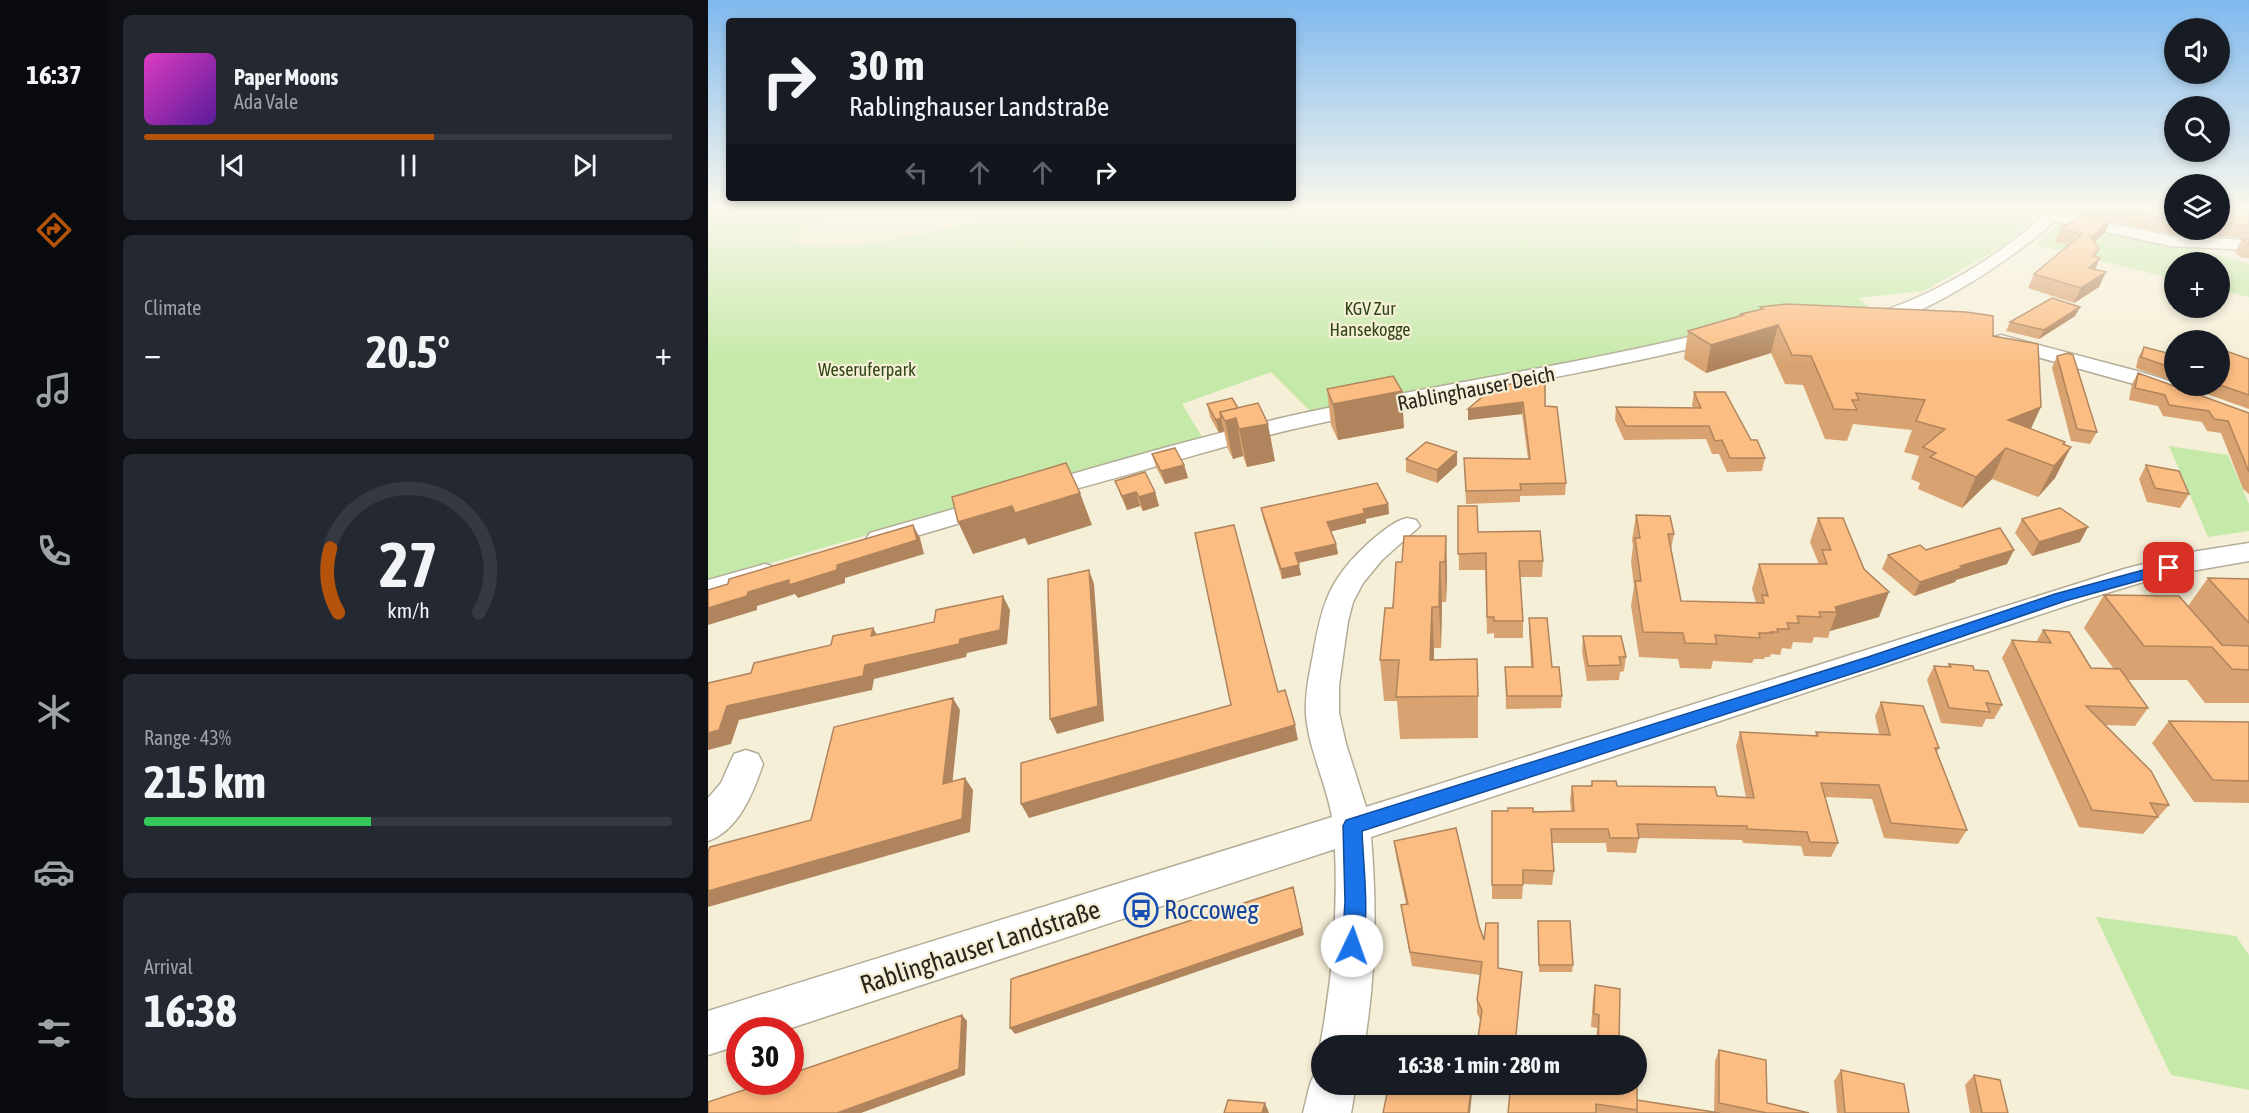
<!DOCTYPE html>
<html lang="en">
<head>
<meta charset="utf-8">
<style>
  :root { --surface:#171b24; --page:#242831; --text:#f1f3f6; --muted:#9ea1a6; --line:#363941; --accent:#b45309 }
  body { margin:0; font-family:"Asap Condensed",sans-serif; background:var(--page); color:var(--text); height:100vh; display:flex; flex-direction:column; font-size:22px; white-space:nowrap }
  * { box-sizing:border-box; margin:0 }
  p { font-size:20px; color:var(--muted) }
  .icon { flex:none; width:33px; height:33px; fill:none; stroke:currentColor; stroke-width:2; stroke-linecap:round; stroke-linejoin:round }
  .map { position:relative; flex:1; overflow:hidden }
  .side { display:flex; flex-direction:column; gap:15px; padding:15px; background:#0d0f14; width:600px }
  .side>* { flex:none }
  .guide { position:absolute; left:18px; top:18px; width:570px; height:183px; border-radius:6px; box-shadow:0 3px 9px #0003; background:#171b24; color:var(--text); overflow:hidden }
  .controls { position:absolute; left:1456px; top:18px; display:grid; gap:12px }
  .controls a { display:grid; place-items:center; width:66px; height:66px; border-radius:50%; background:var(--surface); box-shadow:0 3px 9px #0003; font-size:30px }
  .speed { position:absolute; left:18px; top:1017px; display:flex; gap:12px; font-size:30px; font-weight:700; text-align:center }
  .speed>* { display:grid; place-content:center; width:78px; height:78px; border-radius:50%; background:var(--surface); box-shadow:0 3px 9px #0003; line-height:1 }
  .speed .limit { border:9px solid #d22; background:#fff; color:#111 }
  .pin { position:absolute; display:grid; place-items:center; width:51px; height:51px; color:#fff; margin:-26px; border-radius:12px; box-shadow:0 3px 9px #0006 }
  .me { position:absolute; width:66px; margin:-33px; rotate:3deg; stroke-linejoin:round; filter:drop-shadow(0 0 4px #0008) }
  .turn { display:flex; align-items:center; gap:21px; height:126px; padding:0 24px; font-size:27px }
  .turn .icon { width:78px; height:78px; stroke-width:2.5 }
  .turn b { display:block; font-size:42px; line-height:51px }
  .lanes { display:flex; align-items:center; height:57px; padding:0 24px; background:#0003; justify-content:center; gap:30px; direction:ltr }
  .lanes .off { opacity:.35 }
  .big { font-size:45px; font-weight:700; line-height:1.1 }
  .side .tile { flex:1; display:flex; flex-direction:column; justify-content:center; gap:9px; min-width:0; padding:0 21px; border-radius:9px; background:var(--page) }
  .side .dial { align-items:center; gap:0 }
  .dial svg { height:156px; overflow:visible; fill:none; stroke:var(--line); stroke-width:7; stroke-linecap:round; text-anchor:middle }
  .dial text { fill:var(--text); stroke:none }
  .song { display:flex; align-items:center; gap:18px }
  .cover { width:72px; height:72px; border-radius:9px; background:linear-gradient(135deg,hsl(310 70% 55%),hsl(270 70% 35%)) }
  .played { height:6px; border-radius:3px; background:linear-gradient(90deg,var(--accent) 55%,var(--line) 55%) }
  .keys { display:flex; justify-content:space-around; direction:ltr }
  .heat { display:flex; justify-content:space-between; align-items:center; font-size:33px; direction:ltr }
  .charge { height:9px; border-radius:4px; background:linear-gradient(90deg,#34c759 43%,var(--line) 0) }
  .trip { position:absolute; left:603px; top:1035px; width:336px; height:60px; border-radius:30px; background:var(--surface); box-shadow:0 3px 9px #0003; font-weight:700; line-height:60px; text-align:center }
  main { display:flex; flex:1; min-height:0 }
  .tab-bar { display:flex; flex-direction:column; width:108px; justify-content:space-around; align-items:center; background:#090b0e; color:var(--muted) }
  .tab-bar .icon { width:42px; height:42px }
  .tab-bar .on { color:var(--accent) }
  .tab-bar b { font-size:27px; color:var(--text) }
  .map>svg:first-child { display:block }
</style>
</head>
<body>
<main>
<nav class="tab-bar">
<b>16:37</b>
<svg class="icon on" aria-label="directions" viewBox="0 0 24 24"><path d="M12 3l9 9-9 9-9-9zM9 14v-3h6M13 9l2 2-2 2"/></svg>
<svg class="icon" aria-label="music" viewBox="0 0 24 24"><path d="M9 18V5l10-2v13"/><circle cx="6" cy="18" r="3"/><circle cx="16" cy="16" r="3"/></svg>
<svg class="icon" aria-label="phone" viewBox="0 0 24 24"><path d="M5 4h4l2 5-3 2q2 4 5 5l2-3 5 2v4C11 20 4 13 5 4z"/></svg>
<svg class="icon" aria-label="climate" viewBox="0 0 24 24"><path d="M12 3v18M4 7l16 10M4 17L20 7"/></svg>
<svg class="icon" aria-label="car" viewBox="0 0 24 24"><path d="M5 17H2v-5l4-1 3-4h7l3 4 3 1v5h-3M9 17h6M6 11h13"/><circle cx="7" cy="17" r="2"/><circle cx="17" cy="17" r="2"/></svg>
<svg class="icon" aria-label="filters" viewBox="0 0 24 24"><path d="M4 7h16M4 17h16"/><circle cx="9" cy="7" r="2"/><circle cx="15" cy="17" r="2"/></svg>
</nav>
<section class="side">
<div class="tile">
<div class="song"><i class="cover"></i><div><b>Paper Moons</b><p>Ada Vale</p></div></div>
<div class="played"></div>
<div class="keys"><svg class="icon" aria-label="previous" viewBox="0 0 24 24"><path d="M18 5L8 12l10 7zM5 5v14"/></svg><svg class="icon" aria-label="pause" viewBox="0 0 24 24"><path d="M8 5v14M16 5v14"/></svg><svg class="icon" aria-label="next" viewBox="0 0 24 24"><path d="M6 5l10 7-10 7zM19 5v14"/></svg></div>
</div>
<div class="tile"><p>Climate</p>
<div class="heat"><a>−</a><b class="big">20.5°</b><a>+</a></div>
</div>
<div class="tile dial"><svg viewBox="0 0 100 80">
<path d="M14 69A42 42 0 1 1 86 69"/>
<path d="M14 69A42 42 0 0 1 10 36" stroke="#b45309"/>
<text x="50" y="56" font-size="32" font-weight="700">27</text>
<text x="50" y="72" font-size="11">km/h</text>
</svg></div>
<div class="tile"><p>Range · 43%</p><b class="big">215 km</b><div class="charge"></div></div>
<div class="tile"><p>Arrival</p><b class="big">16:38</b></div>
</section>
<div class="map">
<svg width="1541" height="1113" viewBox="0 0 1541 1113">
  <rect width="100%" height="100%" fill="#f6efd8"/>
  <path fill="#c5e9a8" d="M0,209H1336L1295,246L1216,291L1150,298L1170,315L1036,322L907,354L603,412L563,372L474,404L495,438L0,581Z
    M1354,220L1484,248L1541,264V297L1512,290V262H1467V279L1327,245Z
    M1461,446L1520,455L1541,504V531L1500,537Z
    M1388,917L1528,936L1541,955V1090L1463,1075Z"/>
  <path fill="#efe5c0" d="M121,209H325C270,220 132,260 84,242L94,230L119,218L118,213Z"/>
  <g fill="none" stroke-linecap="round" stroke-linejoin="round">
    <g stroke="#b3ac97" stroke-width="3">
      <path id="minor" d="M1341,209H1356L1353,213L1463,236L1541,240V250L1463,246L1346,221C1319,250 1194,334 1155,325L1153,321L1155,317C1219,300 1295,256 1341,209Z
        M1014,329L1021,331L1023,335L1021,339C878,376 733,395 590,428C503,448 419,477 332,498L323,496L320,491L323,486C412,460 501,434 591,414C732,384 874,364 1014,329Z
        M1293,335L1433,372L1467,383V386L1472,388L1469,392L1462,394L1286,345L1283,341L1286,337Z
        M284,498L293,501L297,506L293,511L171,547L162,545L158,539L162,533Z
        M699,518L708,520L712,526L674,560L655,583L645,602L640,621L631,685V713L638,744L658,807L1416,569L1484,552L1541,543V561L1455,576L1379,599L663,837C669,907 668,976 656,1046H614V1051L612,1046C624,981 630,915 627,849L77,1030H32V1045L0,1055V1011L624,817C618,783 601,750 598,715C597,694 601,675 605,655C614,602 622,577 664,540C675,531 686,521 699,518Z
        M57,564L67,567L71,573L67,579L0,599V580Z
        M38,750L50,754L55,764C45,793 31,830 0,841V798L13,783L26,754Z
        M614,1066V1084H648L643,1113H595L602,1084L609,1068Z"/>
    </g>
    <use href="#minor" fill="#fff" fill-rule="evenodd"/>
  </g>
  <path fill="#d9a371" d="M1362,209H1467V230H1512V209H1541V238L1463,234L1402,221L1396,234L1386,242L1391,249L1388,256L1387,269L1398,272L1391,287L1366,303L1320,288L1326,274L1360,245L1347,242L1353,228L1375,215L1361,212Z
    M1534,239H1541V258H1534L1527,252Z
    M1052,307L1285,336L1323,429L1357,442L1347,478L1330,497L1284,479L1254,508L1210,489L1212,483L1203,479L1211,456L1196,452L1204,430L1145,424L1139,441L1117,439L1095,385L1077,384L1063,353L998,373L976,359L980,331L1032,316L1033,314L1052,310Z
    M1372,307L1367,316L1331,339L1298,331L1302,322Z
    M1436,347L1467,355V382L1428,368L1430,358Z
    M1512,349L1541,359V409L1476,386H1512Z
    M1349,356L1389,432L1382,444L1363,441L1344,368Z
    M1430,373L1541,413V494L1535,489L1513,433L1499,431L1494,422L1455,416L1450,406L1421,400L1424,384Z
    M786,387L837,406L858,483L857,495L812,496V502L758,504L756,458L820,459L814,414L760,420V409Z
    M619,389L696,428L630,440L623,425Z
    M986,392L1043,440L1057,458L1054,471L1019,472L1011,454H1004L998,439L916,440L907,420L908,407L985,408L984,405Z
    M499,404L530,408L567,461L539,467L535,456L525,459L520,449L516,431L511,433L502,417Z
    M444,454L476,465L480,478L457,484L448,467Z
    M698,459L749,465L729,483L698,472Z
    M1438,465L1481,494L1472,508L1439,502L1431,479Z
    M407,481L447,492L451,506L435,511L432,506L419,510L412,494Z
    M680,504L681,514L658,519V523L623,531L628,544L630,554L590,563L593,575L574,579L555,518L553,508Z
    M750,506L770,532L835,561L834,577H812L815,621V638H786V633L779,634L777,570H751Z
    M928,515L966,534L963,549L973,601L1048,603L1044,589L1051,564H1109L1110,562L1102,542L1110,518L1171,617L1122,631L1120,638L1106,637L1104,643L1085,642L1083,649L1074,648L1072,655L1063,654L1062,657H1057L1056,659H1046L1044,663L1005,661L1003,669L972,668L970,659L931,657L923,606L926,586L923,562L925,546L924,540Z
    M1314,519L1372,542L1324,556L1307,533Z
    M738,536L739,576L738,602H734L733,648H726V660L770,696V738L692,739L689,701H676L672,660L694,562Z
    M1218,550L1299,564L1248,580L1247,582L1206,596L1174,569L1180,555Z
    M1500,578L1541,579V703H1497L1479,680H1420L1440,708L1427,726L1396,725L1461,805L1435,834L1371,827L1294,658L1304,640L1328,642L1335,630L1383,668H1405L1376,628L1396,595L1480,606Z
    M821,618L844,667L854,696L853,708L798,709L797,667H823L821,631Z
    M875,636L918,657L916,671L912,672L911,680L879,681L874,651Z
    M1241,664L1266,670L1294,705L1286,719H1278L1274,727L1233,723L1219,680L1226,666L1239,667Z
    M1173,702L1231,748L1229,752L1259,830L1250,844L1176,838L1164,799L1117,797L1130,843L1123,857L1096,856L1093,846L1035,843L1034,840L931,838L928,853L899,852L898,843H844L846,871L844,885L815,884L814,899H784V811H863L862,800L864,786H883L884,781L909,786L1009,796L1038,798L1028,746L1032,732L1107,736L1108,732L1171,734L1167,716Z
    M1461,721L1541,722V803L1486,802L1444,743Z
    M686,841L771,926L790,968L814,985L769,1045L772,1020L769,1013V1000L772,975L704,966L695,919L693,905L698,904L688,856Z
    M830,921L865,965L864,972H831Z
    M887,985L911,1046H888L889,1028L883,1027L885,998Z
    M1011,1050L1059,1103L1101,1113H800L803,1084L929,1101L1006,1112L1007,1061Z
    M1133,1070L1201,1113H1129L1126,1081Z
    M1266,1075L1300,1113H1262L1257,1085Z"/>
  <path fill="#b0845c" d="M1402,221L1396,234L1388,240L1380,251L1386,237L1394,226Z
    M1392,258L1386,272L1381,268Z
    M1398,272L1391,287L1366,303L1373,288Z
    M1372,307L1367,316L1331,339L1336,330Z
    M1070,325L1063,353L998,373L1003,345Z
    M694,391L696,428L630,440L625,404Z
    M815,402L814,414L760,420V409Z
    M1333,407L1319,437L1300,420Z
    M513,418L516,431L511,433L508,420Z
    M528,418L535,456L525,459L517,421Z
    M560,424L567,461L539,467L531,429Z
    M1363,447L1347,478L1330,497L1346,466Z
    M1298,448L1284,479L1254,508L1268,477Z
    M749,452V465L729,483V470Z
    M476,465L480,478L457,484L453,471Z
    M428,492L432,506L419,510L414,496Z
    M447,492L451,506L435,511L431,497Z
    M372,493L384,525L320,545L317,538L265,554L250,522L304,506Z
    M680,504L681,514L658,519V523L621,532L619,522L655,509Z
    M205,525L212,538L216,554L137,578V583L90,598L87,594L49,606V610L0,625V608L40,592L129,565Z
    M1380,527L1372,542L1324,556L1331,542Z
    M738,536L739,576L738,602L737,562Z
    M628,544L630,554L589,563L587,553Z
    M1306,550L1299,564L1248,580L1247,582L1206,596L1212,582L1252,566Z
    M732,562L734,602L733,648L731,607Z
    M591,565L593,575L574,579L573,569Z
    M381,570L386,584L396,721L349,734L342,719Z
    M1181,592L1171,617L1122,631L1129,612L1127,607Z
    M295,596L302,610L299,644L259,653L258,657L166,679L164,690L31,720L23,744L0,750V733L19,706L157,665L252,639Z
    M724,607L726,648L725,701L722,660Z
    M165,628L173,641L163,636Z
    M245,698L252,710L243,796L235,784Z
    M587,725L590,740L321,818L313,804Z
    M257,778L265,790L262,832L0,907V891Z
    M585,887L596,935L307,1034L302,1028Z
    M254,1015L259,1021L257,1075L153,1113H129Z
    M764,1084H765L762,1113H760Z
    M557,1103L561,1113H554Z"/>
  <path fill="#fcbd83" stroke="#b0845c" stroke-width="1.5" d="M1410,209H1467V221Z
    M1512,209H1541V225L1512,223Z
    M1376,215L1402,221L1394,226L1386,237L1382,236L1391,249L1385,256L1392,258L1381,268L1398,272L1373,288L1326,274L1374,234L1353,228Z
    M1534,239H1541V245Z
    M1344,298L1372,307L1336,330L1302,322Z
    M1078,304L1258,312L1285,316V336L1330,344L1333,407L1300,420L1357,442L1355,444L1363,447L1346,466L1298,448L1268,477L1222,457L1228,453L1215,447L1237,429L1208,421L1217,400L1148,393L1151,400H1144L1149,410L1126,409L1103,356L1084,355L1070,325L1003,345L980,331L1035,315L1033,314L1055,309L1052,307Z
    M1436,347L1467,355V369L1433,357Z
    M1512,349L1541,359V395L1512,385Z
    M1360,353L1365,355L1389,432L1369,429L1349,356Z
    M1430,373L1541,413V472L1520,421L1506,419L1501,411L1461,405L1457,395L1427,388Z
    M685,376L694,391L625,404L619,389Z
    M837,378V406L849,407L858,483L812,484L813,490L758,491L756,458L822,459L815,402L760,409L786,387Z
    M986,392H1017L1043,440H1049L1057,458H1022L1014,440L1007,441L1001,426H918L908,407L993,408Z
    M524,398L530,408L512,412L513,418L508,420L499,404Z
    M550,403L560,424L531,429L528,418L517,421L512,412Z
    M718,442L749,452L729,470L698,459Z
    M467,448L476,465L453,471L444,454Z
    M358,463L372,493L307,513L304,506L250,522L244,497Z
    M1438,465L1471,471L1481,494L1447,488Z
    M437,472L447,492L431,497L428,492L414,496L407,481Z
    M669,483L680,504L655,509L657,513L619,522L628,544L587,553L591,565L573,569L553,508Z
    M750,506H769L770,532L832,531L835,561H811L815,621H786V617H779L778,553L750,554Z
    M1352,508L1380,527L1331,542L1314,519Z
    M928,515L962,516L966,534H960L973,601L1056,603L1054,595L1060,596L1051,564H1119L1114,550H1123L1110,518H1135L1156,569L1181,592L1127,607L1129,612H1111L1113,617L1089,616L1091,623H1079L1081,629H1069L1070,632H1063L1064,633H1051L1052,638L1007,635L1009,644L977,643L975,633L935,632L927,581H933L927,538H932Z
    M205,525L209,540L129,565V570L81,585V580L40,592L39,596L0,608V590L20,584L21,579Z
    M526,525L570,692L577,690L587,725L313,804V763L523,705L487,533Z
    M1292,528L1306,550L1252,566L1254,568L1212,582L1180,555L1212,545L1218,550Z
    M696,536H738L737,562H732L731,607H724L722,660L769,659L770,696L688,697L691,660H672L677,608H685L688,562H694Z
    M381,570L390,706L342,719L340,579Z
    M1500,578L1541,579V623Z
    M1396,595L1471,596L1514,645L1541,646V670L1524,669L1504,647L1436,646Z
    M295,596L292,630L252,639L251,644L157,665L155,676L19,706L11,730L0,733V683L43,673L46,663L123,645L125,636L165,628L163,636L226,622L228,610Z
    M821,618H839L844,667H851L854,696H799L797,667H825Z
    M1335,630L1361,632L1383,668L1412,669L1440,708L1378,706L1443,771L1461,805L1442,803L1450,817L1384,810L1304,640L1343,643Z
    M875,636H913L918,657H911L913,665L880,666Z
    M1241,664L1265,666L1266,670L1280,671L1294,705L1278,703L1282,712L1241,708L1226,666L1243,667Z
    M245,698L235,784L257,778L254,819L0,891V852L2,847L103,820L126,727Z
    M1173,702L1215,706L1231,748H1227L1259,830L1183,823L1171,785L1113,783L1130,843L1102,842L1099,832L1039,829V826L929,824L931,838H902L900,829H843L846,871L815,870V885H784V811H800V808H825V812L866,811L864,786H884V781H908L909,786L1007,787L1009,796L1046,798L1032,732L1110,736L1108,732L1182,735Z
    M1461,721L1541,722V781L1505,780Z
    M748,828L771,926L776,940L778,923H790V968L814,972L807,1046H727L728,1039L769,1045L774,1010L769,1000L774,962L702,952L693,905L700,904L686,841Z
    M585,887L594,928L302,1028L303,979Z
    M830,921H862L865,965H831Z
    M887,985L912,989L911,1046H890L891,1015L886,1014Z
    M254,1015L251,1069L129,1113H0V1102L60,1082H82V1074Z
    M1011,1050L1058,1060L1059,1103L1101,1113H1059L1011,1103Z
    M929,1056V1110L888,1104V1113H800L803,1084H928Z
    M1133,1070L1196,1084L1201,1113H1137Z
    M1266,1075L1292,1080L1300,1113H1274Z
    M681,1084H764L760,1113H675Z
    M520,1100L557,1103L554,1113H516Z
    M929,1100L1012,1113H929Z"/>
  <linearGradient id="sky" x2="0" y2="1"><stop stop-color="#7eb8ee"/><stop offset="0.57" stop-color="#fbf8ed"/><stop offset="1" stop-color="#fbf8ed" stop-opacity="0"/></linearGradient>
  <rect width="1541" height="365" fill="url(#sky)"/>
  <path fill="#1a73e8" stroke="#114b97" stroke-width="1.5" d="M1461,563L1466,564L1468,568L1466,571L1357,601L1171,665L654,831C655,862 663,925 652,953L644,956L637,953L634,946L637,902L635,826L638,820L1160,657L1347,594Z"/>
  <defs>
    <g id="bus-ring" transform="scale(1.725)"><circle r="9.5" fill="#f6efd8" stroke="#1a4fb4" stroke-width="1.5"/><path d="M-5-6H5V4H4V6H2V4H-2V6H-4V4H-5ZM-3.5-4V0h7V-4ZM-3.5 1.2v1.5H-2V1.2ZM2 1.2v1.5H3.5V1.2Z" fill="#1a4fb4"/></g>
  </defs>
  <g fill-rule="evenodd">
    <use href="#bus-ring" x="433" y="910"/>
  </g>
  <g text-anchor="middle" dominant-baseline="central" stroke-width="4.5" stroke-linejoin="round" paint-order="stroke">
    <g font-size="18" fill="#2e4614" stroke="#f6efd8">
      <text x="662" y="308">KGV Zur<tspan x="662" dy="21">Hansekogge</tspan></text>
      <text x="159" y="369">Weseruferpark</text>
    </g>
    <g font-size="21" fill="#28251d" stroke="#f6efd8">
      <text transform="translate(768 388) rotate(-11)">Rablinghauser Deich</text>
    </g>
    <g font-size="26" fill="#164399" stroke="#f6efd8" text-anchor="start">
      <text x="456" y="910">Roccoweg</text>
    </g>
    <g font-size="26" fill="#28251d" stroke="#f6efd8">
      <text transform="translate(272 947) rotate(-18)">Rablinghauser Landstraße</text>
    </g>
  </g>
</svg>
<div class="controls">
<a><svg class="icon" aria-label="sound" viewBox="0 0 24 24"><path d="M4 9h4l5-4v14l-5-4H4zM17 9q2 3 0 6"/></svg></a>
<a><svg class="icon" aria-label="search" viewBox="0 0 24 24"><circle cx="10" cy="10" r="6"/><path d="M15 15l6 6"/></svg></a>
<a><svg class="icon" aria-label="layers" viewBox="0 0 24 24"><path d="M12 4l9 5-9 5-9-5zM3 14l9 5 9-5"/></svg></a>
<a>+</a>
<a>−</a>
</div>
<div class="speed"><div class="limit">30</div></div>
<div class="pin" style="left:1461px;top:568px;background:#d93025"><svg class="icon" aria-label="arrive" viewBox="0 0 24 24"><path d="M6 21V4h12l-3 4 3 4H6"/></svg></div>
<svg class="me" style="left:644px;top:946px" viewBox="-20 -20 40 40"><circle r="19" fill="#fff"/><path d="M0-13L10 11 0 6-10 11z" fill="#1a73e8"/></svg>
<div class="trip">16:38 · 1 min · 280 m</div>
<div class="guide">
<div class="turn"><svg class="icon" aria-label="right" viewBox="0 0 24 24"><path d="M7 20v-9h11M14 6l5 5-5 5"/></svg><div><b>30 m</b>Rablinghauser Landstraße</div></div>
<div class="lanes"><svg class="icon off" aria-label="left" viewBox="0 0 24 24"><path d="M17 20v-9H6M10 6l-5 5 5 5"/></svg><svg class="icon off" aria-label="ahead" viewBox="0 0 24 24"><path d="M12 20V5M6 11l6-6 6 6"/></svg><svg class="icon off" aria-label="ahead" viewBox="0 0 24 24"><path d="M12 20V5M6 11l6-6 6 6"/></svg><svg class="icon" aria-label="right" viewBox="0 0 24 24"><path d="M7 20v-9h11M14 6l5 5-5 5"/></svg></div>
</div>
</div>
</main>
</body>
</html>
